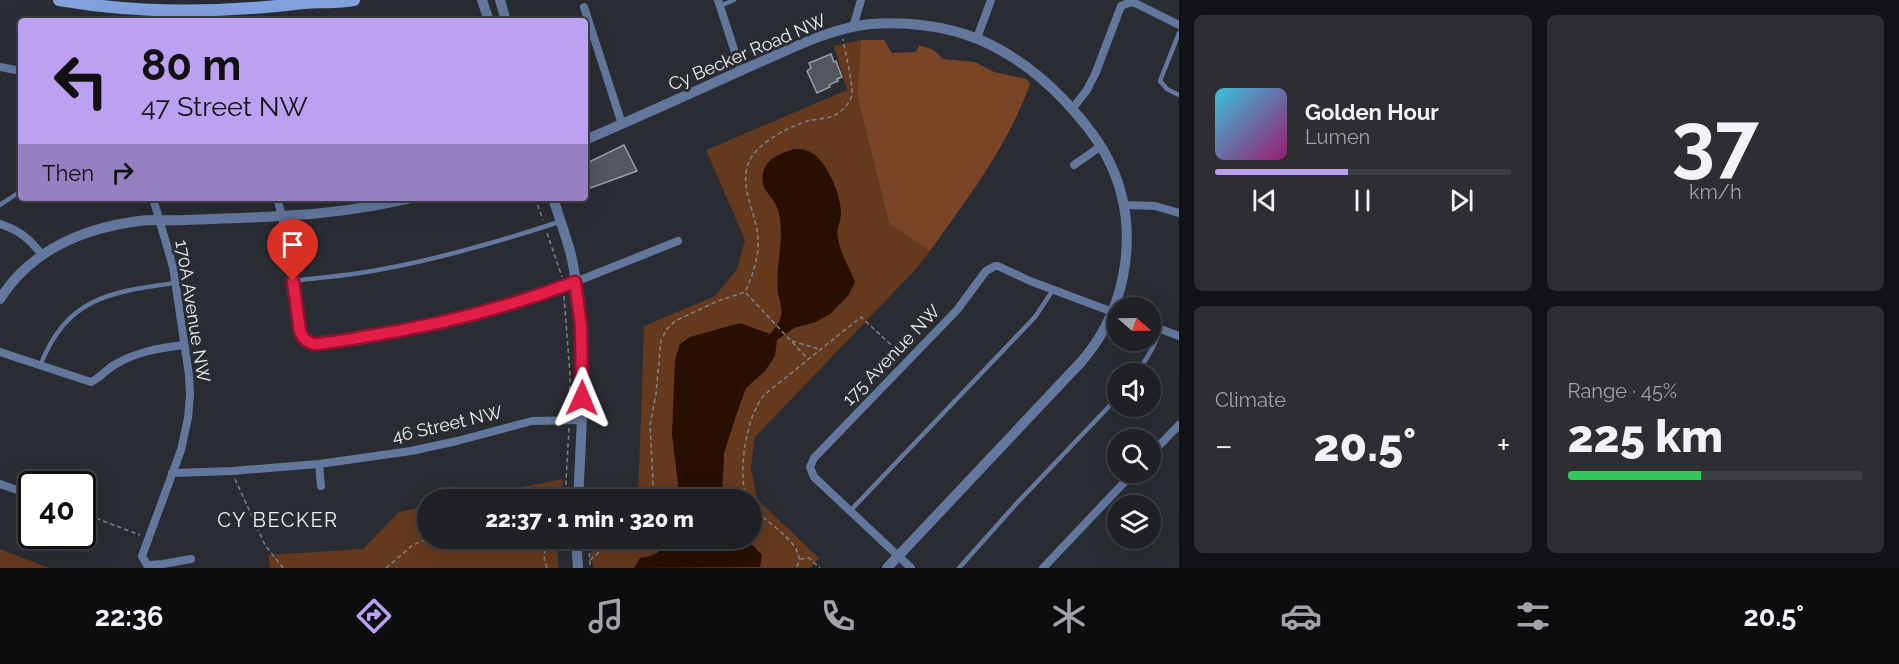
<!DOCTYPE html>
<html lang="en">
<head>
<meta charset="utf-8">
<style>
  :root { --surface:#1f2126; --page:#2c2e32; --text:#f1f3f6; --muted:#a1a3a7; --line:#3c3e43; --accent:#bca0f2 }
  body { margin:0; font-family:Raleway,sans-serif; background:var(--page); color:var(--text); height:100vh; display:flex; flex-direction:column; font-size:22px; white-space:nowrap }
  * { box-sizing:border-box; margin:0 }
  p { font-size:20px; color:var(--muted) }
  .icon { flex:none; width:33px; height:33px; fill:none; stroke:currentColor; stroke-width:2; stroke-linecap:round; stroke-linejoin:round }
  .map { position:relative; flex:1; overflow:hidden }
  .drawer { display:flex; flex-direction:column; gap:15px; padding:15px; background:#111215; width:720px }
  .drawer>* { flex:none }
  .top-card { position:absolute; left:18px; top:18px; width:570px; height:183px; border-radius:6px; box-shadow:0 6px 24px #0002,0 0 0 2px var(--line); background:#bca0f2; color:#111; overflow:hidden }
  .needle { width:39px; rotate:110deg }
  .buttons { position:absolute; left:1107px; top:297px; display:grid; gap:12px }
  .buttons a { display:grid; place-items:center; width:54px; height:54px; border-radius:50%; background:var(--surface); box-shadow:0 6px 24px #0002,0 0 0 2px var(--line); font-size:30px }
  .speed { position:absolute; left:18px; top:471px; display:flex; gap:12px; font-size:30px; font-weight:700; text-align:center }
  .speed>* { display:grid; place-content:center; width:78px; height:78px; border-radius:50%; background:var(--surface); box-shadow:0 6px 24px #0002,0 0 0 2px var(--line); line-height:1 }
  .speed .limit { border:3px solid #111; border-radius:9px; background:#fff; color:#111 }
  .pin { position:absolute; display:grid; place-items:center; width:51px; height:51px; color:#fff; margin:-62px -26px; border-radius:50% 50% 50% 0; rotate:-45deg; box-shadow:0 0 6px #0007 }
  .pin .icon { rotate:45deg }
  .me { position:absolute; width:66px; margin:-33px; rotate:1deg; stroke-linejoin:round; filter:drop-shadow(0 0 4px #0008) }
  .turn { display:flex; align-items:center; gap:21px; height:126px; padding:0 24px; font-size:27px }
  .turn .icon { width:78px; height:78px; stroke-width:2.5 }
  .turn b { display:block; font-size:42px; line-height:51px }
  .then { display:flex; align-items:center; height:57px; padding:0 24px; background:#0003; gap:12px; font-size:22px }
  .big { font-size:45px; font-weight:800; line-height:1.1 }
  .drawer .tile { flex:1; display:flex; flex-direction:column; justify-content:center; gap:9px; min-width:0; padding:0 21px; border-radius:9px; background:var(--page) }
  .drawer .dial { align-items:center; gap:0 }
  .dial b { font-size:78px; line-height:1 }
  .song { display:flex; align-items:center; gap:18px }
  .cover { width:72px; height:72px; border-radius:9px; background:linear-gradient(135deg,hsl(190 70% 55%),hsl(320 70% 35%)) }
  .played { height:6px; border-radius:3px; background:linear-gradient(90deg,var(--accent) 45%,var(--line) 45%) }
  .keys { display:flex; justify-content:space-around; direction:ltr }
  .heat { display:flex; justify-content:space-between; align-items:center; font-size:33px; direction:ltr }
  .charge { height:9px; border-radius:4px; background:linear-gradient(90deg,#34c759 45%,var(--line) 0) }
  .drawer .tiles { flex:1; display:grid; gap:15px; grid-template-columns:repeat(2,1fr) }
  .trip { position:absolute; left:417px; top:489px; width:345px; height:60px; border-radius:30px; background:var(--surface); box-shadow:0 6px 24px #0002,0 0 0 2px var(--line); font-weight:800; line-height:60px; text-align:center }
  .dock { display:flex; height:96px; justify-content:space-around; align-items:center; background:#0c0d0f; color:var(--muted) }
  .dock .icon { width:42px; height:42px }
  .dock .on { color:var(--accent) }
  .dock b { font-size:27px; color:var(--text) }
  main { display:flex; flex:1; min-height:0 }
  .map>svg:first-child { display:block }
</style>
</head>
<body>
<main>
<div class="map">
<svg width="1179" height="568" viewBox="0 0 1179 568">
  <rect width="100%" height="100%" fill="#292c32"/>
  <path fill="#64391e" d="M861,40L857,95L889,224L930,251L916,269L755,437L751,467L757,499L819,558L810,568H594L591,558L590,539L752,538V500L638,499L644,326L715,296L737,269L745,240L706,150L847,90L834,46Z
    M563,479L561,499H462Z
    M427,506L428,538L556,539L559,568H270L268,555L363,549L399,512Z
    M0,549L49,568H0Z"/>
  <path fill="#794526" d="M861,40H884L892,53L916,52L919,45L934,50L943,59L975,62L994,72L1026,79L1030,84C1008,146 967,199 930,251L889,224L857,95Z"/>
  <path fill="#290f01" d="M794,149C798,149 804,149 808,151C826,157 842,197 841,215C840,224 836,229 838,238C840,253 850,268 855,282L848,296L830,314L816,322L794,328L777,340L775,356L765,371L746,388L737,413L724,453L722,499H675L678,484L672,434L675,360L680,344L690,337L740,323L770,334C773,330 779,324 780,319C784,309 779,301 778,292C775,264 786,237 778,210C773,194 760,192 763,173C766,158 782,153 794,149Z
    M669,539H747L762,555L760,567L634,568L640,558C655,556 661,552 669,539Z"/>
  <path fill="#53575e" stroke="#999da5" stroke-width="1.5" d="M831,54L834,62L836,61L842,77L837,79L838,81L829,85L830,87L817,93L807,71L811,68L809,63Z
    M624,145L637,171L585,190V164Z"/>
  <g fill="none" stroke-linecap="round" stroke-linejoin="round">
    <path stroke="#7f8186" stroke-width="1.5" stroke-dasharray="4.5 3" stroke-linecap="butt" d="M535,198L543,220
      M547,233L562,277
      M746,293L808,359
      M564,296L570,375L569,411
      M792,341L819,349
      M235,479L265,545L283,568
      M565,500L569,428
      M654,500L650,425L656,394L661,340L667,329L675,321L718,301L745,292C753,275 759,257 758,239C757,212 736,185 751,158C760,142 790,126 808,121C816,119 827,119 835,115C842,112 851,102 852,94C853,83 845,52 843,39
      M747,500C737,473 746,417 764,395L861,317L901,354
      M752,507C764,521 797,539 799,558C799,560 797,567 797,568
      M82,513L140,535
      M589,538L590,568
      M597,538L606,545
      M800,559L809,558L820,568
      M590,560L606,546L620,538
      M386,568L413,545L429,538
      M547,568C542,557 544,548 551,538"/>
    <path stroke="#63779d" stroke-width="4.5" d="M720,6L734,0
      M1179,33L1160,81L1167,89L1179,95
      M0,205L21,191
      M293,281C313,278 333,277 353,274C423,264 492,244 559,222
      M40,366C67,297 110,292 175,283
      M1137,374L1152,349L1161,329
      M850,511L1035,317L1053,290
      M959,568L1017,503L1118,397"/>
    <path stroke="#63779d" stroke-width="8" d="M718,0L741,71
      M584,7L622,124
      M853,27L861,0
      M977,38L991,0
      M0,67L21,71
      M1072,109L1087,90L1096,72L1121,6L1131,2L1137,4L1179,25
      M1074,165L1101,146
      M153,198L173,267L189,375L190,395L188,418L181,450L142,556L147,565L163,564L191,559
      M277,198L282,216L300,331L306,342L314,344L399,332L466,316L550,292L678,241
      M1124,205L1155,206L1179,213
      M0,224C19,230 30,239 42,255
      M1150,325L1179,336
      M0,352L91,382C100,378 106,370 114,365C136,352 159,348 183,345
      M1150,455L1179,425
      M319,464L321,486
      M172,473L232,471L319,464L411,451L457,441L532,421L582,420
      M0,484L29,494
      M911,568L814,477L810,467L814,458L957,310L986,271L995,266H998L1030,281L1118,314
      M1043,568L1134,472"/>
    <path stroke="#63779d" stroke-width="10" d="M482,0L489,21
      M500,0L506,21
      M585,140C641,116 696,91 751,66C789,50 829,28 871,24C905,21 946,26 978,39C1011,53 1039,74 1063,99C1079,116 1096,136 1107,157C1141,222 1130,305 1082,361L887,568
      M553,198C559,217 566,236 571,255C589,336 582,418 578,500
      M0,299C31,250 84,228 139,221C154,219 170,221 185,220C217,219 249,218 281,216C325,214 369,208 412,198
      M576,538L578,568"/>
    <path stroke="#81a1df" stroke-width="12" d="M59,0C140,14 223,13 304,3C321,1 337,4 354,0"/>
  </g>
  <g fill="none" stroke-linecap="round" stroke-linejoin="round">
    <g stroke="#92132f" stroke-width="15">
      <path id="route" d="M293,281L300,331C303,339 305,341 314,344C332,343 351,339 369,336C439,325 509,307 575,282L581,326L582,398"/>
    </g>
    <use href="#route" stroke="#e11d48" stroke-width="10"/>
  </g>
  <g text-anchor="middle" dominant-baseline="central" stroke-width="6" stroke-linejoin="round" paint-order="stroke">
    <g font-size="18" fill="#eef0f4" stroke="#292c32">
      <text transform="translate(747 52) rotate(-23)">Cy Becker Road NW</text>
      <text transform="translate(193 311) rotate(81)">170A Avenue NW</text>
      <text transform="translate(891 355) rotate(-46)">175 Avenue NW</text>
      <text transform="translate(447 424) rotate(-13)">46 Street NW</text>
    </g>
    <g font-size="20" letter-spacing="1.5" fill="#eef0f4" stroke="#292c32">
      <text x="278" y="520">CY BECKER</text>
    </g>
  </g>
</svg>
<div class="buttons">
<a><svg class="needle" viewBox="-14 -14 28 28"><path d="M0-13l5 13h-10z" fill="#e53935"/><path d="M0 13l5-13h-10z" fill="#a1a3a7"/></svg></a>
<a><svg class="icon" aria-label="sound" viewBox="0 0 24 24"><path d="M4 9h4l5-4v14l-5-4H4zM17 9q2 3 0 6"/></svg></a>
<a><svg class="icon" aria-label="search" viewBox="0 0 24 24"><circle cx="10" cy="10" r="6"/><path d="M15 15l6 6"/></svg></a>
<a><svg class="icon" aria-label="layers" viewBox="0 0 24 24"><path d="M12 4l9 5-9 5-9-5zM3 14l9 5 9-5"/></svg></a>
</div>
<div class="speed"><div class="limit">40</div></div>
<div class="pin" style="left:293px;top:281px;background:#d93025"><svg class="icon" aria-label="arrive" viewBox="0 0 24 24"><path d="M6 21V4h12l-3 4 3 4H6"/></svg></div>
<svg class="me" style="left:582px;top:398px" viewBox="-20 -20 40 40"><path d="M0-17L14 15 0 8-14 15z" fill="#e11d48" stroke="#fff" stroke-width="4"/></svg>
<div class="trip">22:37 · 1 min · 320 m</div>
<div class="top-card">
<div class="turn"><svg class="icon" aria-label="left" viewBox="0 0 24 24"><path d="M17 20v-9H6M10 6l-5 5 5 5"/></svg><div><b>80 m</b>47 Street NW</div></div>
<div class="then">Then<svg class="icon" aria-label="right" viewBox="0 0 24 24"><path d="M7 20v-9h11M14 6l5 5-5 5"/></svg></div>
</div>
</div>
<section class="drawer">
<div class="tiles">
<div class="tile">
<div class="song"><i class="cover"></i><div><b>Golden Hour</b><p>Lumen</p></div></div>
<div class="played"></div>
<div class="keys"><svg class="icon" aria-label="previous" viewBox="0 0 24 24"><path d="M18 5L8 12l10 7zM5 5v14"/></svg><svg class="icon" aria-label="pause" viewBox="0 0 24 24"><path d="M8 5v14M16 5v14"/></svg><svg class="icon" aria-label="next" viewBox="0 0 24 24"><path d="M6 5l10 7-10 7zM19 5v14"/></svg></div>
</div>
<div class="tile dial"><b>37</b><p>km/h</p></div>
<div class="tile"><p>Climate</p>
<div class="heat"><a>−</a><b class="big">20.5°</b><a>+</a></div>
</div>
<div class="tile"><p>Range · 45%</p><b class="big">225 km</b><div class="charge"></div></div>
</div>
</section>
</main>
<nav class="dock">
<b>22:36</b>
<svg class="icon on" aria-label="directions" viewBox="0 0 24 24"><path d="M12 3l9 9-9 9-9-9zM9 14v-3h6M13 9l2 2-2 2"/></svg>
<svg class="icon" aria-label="music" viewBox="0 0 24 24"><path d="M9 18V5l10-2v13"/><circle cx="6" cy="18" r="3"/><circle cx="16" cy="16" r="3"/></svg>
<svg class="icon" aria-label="phone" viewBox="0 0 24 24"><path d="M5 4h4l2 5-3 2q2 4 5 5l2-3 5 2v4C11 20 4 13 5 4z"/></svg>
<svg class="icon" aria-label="climate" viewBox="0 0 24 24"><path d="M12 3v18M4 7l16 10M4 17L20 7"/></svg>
<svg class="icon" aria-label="car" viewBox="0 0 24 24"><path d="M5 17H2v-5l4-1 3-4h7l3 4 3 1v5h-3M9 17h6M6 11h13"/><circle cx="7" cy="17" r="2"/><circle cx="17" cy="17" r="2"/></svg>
<svg class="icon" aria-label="filters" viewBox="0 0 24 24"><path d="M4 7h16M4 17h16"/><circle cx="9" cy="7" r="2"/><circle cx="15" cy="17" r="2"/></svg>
<b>20.5°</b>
</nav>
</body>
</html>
